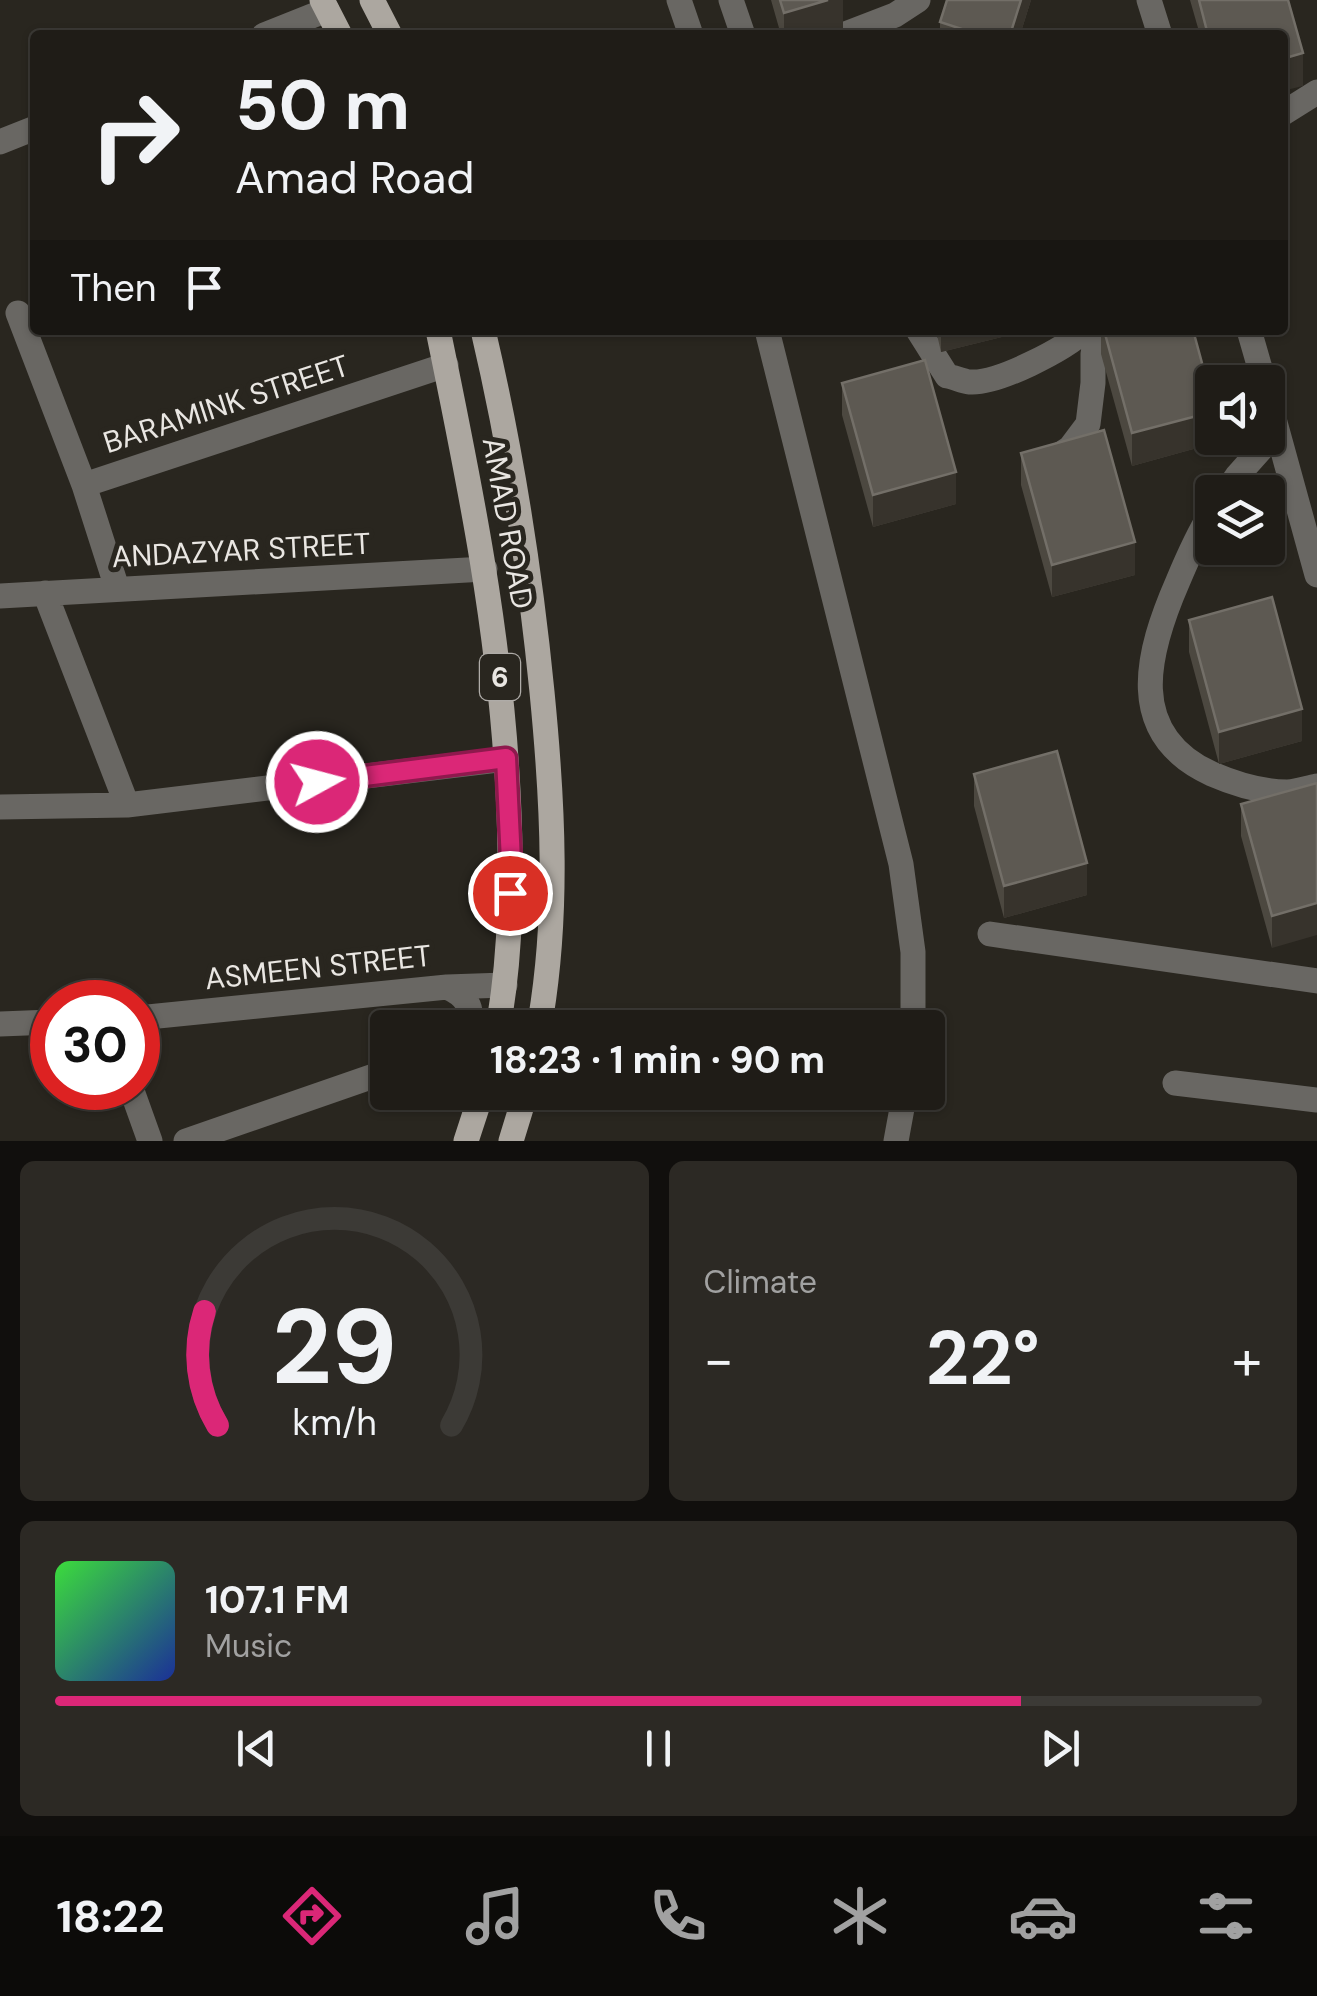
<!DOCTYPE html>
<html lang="en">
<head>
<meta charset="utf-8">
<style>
  :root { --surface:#1f1c17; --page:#2c2924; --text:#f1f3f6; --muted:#a1a1a1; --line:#3c3a36; --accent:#db2777 }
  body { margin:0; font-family:"DM Sans",sans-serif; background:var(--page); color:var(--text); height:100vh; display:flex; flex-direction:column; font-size:38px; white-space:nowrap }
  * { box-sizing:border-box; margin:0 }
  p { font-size:32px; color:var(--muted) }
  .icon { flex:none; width:55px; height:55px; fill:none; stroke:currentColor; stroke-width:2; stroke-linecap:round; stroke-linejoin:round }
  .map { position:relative; height:1141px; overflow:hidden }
  .sheet { display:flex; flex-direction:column; gap:20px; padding:20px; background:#110f0d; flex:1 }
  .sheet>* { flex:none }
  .guide { position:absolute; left:30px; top:30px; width:1258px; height:305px; border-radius:10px; box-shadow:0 2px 8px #0004,0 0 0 2px var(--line); background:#1f1c17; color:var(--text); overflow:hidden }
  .buttons { position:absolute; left:1195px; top:365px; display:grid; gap:20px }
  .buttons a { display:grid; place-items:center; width:90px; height:90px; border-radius:10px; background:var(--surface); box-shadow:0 2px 8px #0004,0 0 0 2px var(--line); font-size:50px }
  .speed { position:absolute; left:30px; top:980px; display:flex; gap:20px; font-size:50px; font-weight:700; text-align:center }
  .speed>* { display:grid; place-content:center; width:130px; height:130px; border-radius:50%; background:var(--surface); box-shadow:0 2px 8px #0004,0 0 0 2px var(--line); line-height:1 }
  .speed .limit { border:15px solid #d22; background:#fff; color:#111 }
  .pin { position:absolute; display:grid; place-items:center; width:85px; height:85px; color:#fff; margin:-42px; border:5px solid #fff; border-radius:50%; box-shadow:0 2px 10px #0007 }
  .me { position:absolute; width:110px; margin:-55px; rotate:83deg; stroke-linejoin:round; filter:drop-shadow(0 0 8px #0008) }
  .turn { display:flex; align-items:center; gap:35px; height:210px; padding:0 40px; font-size:45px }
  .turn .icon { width:130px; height:130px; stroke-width:2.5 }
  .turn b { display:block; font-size:70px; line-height:85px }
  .then { display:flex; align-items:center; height:95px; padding:0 40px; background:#0003; gap:20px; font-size:38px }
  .big { font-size:75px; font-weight:700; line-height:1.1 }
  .sheet .tile { flex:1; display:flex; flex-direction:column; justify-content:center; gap:15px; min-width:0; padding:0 35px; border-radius:15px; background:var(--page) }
  .sheet .dial { align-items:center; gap:0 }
  .dial svg { height:260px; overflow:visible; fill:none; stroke:var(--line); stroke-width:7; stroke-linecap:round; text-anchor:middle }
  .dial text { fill:var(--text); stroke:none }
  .song { display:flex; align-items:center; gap:30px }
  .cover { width:120px; height:120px; border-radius:15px; background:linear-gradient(135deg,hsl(120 70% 55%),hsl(230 70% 35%)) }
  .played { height:10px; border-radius:5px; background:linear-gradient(90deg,var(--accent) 80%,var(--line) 80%) }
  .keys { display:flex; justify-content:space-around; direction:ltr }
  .heat { display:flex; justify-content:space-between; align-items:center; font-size:55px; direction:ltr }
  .sheet .tiles { flex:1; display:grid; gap:20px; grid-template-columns:1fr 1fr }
  .tile:last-child { grid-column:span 2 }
  .trip { position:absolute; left:370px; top:1010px; width:575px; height:100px; border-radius:10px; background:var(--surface); box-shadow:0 2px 8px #0004,0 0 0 2px var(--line); font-weight:700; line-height:100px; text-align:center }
  .menu { display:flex; height:160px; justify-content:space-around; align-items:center; background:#0c0b09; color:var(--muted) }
  .menu .icon { width:70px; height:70px }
  .menu .current { color:var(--accent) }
  .menu b { font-size:45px; color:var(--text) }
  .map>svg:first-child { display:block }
</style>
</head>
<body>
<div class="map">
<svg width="1317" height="1141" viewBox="0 0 1317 1141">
  <rect width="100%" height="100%" fill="#29261f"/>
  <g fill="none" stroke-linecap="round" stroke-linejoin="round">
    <path stroke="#696763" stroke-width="25" d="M679,0L691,35
      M731,0L743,35
      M1149,0L1160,35
      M264,35L327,10
      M843,35L895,15L918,0
      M1282,114L1317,92
      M0,142L35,128
      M18,313L84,485L117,588
      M767,330L901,864L913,952V1028
      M918,330L947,376C954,377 962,381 970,382C998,384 1065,349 1085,330
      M1249,330L1264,382
      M1268,397L1317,575
      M1053,459L1070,448L1088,424L1093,383V354L1097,330
      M84,485L446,365
      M1226,492L1237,476L1277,431
      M1212,512C1198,534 1188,557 1178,581C1147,652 1124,734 1212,774C1235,784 1261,792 1287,792C1297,792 1307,788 1317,786
      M45,593L127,805
      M0,596L485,569
      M0,807L127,805L506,759
      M990,934L1317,981
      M447,987C465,995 476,1008 467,1028
      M138,1018L447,987L505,985
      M0,1024L52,1022
      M1175,1083L1317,1100
      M131,1088L150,1141
      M186,1141L388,1071
      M896,1141L905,1092"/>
    <path stroke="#aca7a0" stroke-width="25" d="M322,0L340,35
      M372,0L390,35
      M438,330C470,485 500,633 508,791C512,871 512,949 498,1028
      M483,330C511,449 530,570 542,692C553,804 559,916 539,1028
      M466,1141L482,1092
      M511,1141L526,1092"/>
  </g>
  <path fill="#4c4840" d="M771,0H843V28L818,35H781Z
    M1031,0L1020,35H940V22Z
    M1190,0H1288L1303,86L1282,35H1200Z
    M936,330H1026V331L941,352Z
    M1101,330H1193L1215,443L1132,466L1101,354Z
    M842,383L956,504L873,527L842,415Z
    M1021,453L1135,575L1052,597L1021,485Z
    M1189,620L1302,741L1219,764L1189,652Z
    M974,774L1087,895L1004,918L974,806Z
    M1317,783L1272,948L1241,836V804Z"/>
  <path fill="#37332c" d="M828,0H843V28L818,35H784V13Z
    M1021,0H1031L1020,35H1010Z
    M1303,53V86L1282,91V59Z
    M941,330H1026V331L941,352Z
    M1212,412V438H1215V443L1132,466V433Z
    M956,472V504L873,527V495Z
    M1135,542V575L1052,597V565Z
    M1302,709V741L1219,764V732Z
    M1087,863V895L1004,918V886Z
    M1317,903V935L1272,948V916Z"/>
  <path fill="#5d5952" stroke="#736f68" stroke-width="2.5" d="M780,0H828L784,13Z
    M947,0H1021L1010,35H980L940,22Z
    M1199,0H1288L1303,53L1282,59V35H1208Z
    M1104,330H1193L1212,400V412L1132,433Z
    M925,360L956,472L873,495L842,383Z
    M1104,430L1135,542L1052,565L1021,453Z
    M1272,597L1302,709L1219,732L1189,620Z
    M1057,751L1087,863L1004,886L974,774Z
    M1317,783V903L1272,916L1241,804Z"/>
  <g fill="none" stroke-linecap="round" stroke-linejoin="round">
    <g stroke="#8e194d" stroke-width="25">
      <path id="route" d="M317,782L506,758L511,861L510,893"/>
    </g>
    <use href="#route" stroke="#db2777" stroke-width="18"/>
  </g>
  <g text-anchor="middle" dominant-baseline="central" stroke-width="10" stroke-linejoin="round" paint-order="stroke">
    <rect fill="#29261f" stroke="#afaca8" stroke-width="2.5" x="480" y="654" width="40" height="46" rx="8"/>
    <g font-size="28" font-weight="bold" fill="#e9e6e2">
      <text x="500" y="677">6</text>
    </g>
    <g font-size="30" fill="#e9e6e2" stroke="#29261f">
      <text transform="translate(226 404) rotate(-18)">BARAMINK STREET</text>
      <text transform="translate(508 523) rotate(80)">AMAD ROAD</text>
      <text transform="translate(241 550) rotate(-3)">ANDAZYAR STREET</text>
      <text transform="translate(318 967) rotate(-6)">ASMEEN STREET</text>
    </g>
  </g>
</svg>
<div class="buttons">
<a><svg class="icon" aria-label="sound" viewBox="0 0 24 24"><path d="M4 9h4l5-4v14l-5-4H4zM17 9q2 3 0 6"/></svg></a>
<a><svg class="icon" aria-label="layers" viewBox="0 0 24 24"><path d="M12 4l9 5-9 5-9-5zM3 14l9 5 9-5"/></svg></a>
</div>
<div class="speed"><div class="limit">30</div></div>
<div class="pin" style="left:510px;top:893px;background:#d93025"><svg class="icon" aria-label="arrive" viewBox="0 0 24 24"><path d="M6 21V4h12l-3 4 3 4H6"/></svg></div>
<svg class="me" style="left:317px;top:782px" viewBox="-20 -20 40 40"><circle r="17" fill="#db2777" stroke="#fff" stroke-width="3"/><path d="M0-11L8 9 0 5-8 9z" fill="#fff"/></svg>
<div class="trip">18:23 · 1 min · 90 m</div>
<div class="guide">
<div class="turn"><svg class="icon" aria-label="right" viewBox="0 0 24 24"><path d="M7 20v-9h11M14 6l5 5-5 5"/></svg><div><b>50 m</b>Amad Road</div></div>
<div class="then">Then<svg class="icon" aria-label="arrive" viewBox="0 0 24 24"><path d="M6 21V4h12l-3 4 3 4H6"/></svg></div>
</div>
</div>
<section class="sheet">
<div class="tiles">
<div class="tile dial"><svg viewBox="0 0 100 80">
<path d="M14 69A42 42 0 1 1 86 69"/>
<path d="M14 69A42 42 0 0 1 10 34" stroke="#db2777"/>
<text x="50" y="56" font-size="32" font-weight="700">29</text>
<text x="50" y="72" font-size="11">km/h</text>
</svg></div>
<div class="tile"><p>Climate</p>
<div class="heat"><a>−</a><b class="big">22°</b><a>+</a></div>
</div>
<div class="tile">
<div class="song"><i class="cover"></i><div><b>107.1 FM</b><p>Music</p></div></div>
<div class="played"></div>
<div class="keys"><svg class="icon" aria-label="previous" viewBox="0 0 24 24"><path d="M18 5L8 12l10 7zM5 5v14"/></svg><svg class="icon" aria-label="pause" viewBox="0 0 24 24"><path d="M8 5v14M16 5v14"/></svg><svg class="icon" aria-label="next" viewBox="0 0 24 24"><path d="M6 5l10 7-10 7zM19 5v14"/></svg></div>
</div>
</div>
</section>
<nav class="menu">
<b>18:22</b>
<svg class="icon current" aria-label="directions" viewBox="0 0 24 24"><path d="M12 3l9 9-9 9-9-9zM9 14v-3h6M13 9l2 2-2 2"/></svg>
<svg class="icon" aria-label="music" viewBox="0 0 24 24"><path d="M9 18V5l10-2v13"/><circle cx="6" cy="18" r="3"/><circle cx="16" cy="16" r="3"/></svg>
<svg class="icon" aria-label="phone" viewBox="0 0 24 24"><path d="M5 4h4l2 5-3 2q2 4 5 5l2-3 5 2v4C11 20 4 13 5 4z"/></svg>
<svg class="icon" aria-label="climate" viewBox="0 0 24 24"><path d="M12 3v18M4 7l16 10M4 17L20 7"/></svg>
<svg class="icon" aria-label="car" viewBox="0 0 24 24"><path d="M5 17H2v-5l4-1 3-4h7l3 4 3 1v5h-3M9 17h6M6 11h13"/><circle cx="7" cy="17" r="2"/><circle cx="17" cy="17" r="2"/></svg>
<svg class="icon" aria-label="filters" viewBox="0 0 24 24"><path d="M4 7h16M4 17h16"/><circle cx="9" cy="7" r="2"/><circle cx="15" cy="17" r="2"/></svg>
</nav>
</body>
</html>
